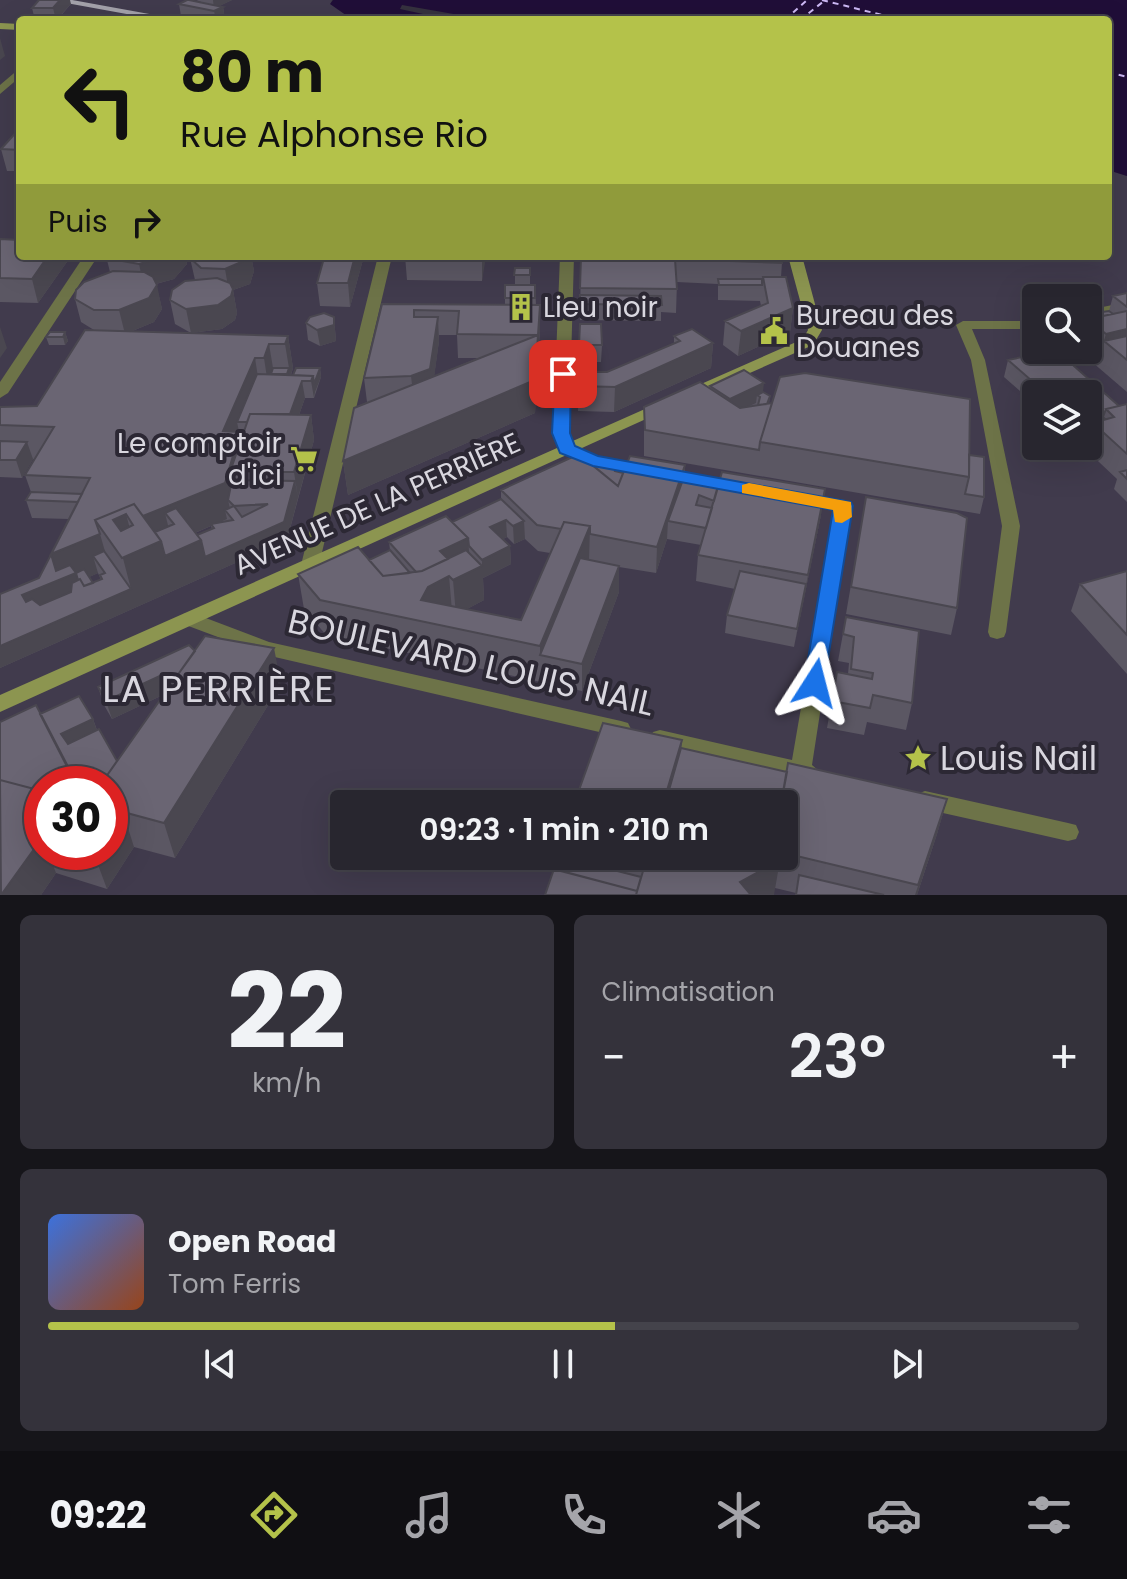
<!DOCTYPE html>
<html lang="fr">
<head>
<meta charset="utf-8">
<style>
  :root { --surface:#28262f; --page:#34323b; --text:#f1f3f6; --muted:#a5a5aa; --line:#44434b; --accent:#b4c24a }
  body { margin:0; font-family:Poppins,sans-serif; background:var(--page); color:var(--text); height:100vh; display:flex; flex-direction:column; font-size:30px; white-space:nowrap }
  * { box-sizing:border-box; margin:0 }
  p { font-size:26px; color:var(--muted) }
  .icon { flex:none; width:44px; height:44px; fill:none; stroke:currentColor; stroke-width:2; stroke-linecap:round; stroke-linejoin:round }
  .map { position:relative; height:895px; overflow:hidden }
  .side { display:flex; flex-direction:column; gap:20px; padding:20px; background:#16151a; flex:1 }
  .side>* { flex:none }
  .top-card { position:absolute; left:16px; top:16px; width:1096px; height:244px; border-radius:8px; box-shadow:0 8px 32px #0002,0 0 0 2px var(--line); background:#b4c24a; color:#111; overflow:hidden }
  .controls { position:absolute; left:1022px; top:284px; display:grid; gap:16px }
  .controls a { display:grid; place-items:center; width:80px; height:80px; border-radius:8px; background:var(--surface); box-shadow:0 8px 32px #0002,0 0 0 2px var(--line); font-size:40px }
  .speed { position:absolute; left:24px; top:766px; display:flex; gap:16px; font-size:40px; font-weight:700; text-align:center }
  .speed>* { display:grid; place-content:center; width:104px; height:104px; border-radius:50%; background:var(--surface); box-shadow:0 8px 32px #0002,0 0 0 2px var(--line); line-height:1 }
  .speed .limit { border:12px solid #d22; background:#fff; color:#111 }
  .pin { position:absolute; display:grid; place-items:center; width:68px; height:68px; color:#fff; margin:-34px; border-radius:16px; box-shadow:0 4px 12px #0006 }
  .me { position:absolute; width:88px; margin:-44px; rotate:9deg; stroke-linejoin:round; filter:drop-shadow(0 0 6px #0008) }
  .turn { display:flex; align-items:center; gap:28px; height:168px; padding:0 32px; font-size:36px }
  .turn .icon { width:104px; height:104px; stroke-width:2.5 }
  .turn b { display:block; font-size:56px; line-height:68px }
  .then { display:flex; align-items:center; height:76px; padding:0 32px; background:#0003; gap:16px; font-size:30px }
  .big { font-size:60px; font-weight:600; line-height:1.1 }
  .side .tile { flex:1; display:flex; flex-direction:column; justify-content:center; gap:12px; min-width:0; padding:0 28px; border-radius:12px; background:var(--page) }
  .side .dial { align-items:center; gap:0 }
  .dial b { font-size:104px; line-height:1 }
  .song { display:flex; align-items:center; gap:24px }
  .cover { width:96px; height:96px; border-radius:12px; background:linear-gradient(135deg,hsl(220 70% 55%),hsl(20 70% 35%)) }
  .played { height:8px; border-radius:4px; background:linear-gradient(90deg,var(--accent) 55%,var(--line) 55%) }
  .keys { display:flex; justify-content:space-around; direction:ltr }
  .heat { display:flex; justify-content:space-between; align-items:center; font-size:44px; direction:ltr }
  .side .tiles { flex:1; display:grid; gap:20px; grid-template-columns:1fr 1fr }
  .tile:last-child { grid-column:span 2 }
  .trip { position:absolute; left:330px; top:790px; width:468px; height:80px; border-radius:8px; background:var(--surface); box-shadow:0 8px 32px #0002,0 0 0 2px var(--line); font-weight:600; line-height:80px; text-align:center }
  .tabs { display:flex; height:128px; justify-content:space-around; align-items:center; background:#100f13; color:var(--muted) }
  .tabs .icon { width:56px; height:56px }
  .tabs .on { color:var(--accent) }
  .tabs b { font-size:36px; color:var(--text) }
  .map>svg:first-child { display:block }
</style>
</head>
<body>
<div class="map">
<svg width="1127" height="895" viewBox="0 0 1127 895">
  <rect width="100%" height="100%" fill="#36323f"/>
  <path fill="#413b4d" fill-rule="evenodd" d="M0,0H332L331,4L353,20H20V256H1108V170L1127,176V895H0ZM1036,298H1088V350H1036ZM1036,394H1088V446H1036ZM42,784H110V852H42ZM344,804H784V856H344Z"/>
  <path fill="#200e38" d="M333,0H1127V176L1108,170V20H488L402,5L400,9L446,19L353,20L330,4Z"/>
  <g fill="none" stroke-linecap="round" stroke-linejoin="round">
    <path stroke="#cdb9f6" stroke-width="2" stroke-dasharray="6 5" stroke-linecap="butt" d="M822,0L902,20
      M785,20L807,0
      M800,20L824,1
      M1108,72L1127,77"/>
    <path fill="#6d7348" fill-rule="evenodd" d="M20,68V77L0,94V85Z
      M84,256H98L8,393L0,398V382Z
      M378,256H392L319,565L316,569H304L301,565Z
      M560,256H574L569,433L574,446L597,457L650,466L652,470L650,474L644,475L587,465L559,449L553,433Z
      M1127,302V310L1088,318V310Z
      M963,321H1036V329H972L985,360L1020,526L1006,632L1004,637L997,639L990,637L988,632L1002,526L971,360L956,325Z
      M804,494L844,500L852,506L812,765L820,772L816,778L801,780L653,744L650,738L653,732L660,730L792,760L835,510L798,503L796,499L798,495Z
      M190,612L269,642L621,721L628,723L631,729L628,735L621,737L266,655L183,624L181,619L183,614Z
      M925,791L1068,823L1076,825L1079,832L1076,839L1068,841L925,809L917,806L914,800L917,794Z"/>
    <path fill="#8c9550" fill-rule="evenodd" d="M0,23L20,24V30L0,29Z
      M788,256H802L822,330L813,345L693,398H683L680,395L683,392L803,339L808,330Z
      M663,401L671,406L668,409L0,712V695Z"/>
    <path stroke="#a4a2ab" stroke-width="4" d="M61,0L171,20"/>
  </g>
  <path fill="#5b5763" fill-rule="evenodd" d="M196,0H232L219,6L223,7L225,19L224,20H199L181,16L179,4L201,2Z
    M71,4L57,20H35L32,8Z
    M20,119V171H7L1,149L20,128L18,122Z
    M0,239L69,259L38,303L0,302Z
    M106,256H185L187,264L174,279L156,284L162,309L154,322L130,332L288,336L293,368L291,375L320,368L321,377L314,398H305L299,415H311L314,440L287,540L0,668V594L39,578L69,519L32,518L26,500L31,492L25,475L35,459H33L22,478L0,477V407L37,406L94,330L81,322L75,299L110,272ZM211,526L212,529L197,535L195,533ZM98,573L101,580L93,583L89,577Z
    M192,256H251L254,271L250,284L233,290L237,313L235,320L222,329L191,333L175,324L170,300L195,280L190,258Z
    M322,256H364L350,307L320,306L317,283L324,258H322Z
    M405,256H484L482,281L407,280Z
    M581,256L782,263L781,277L793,308L790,332L738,356L723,345L725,321L761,306L760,301L718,300V284L677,282L676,313L661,312V321L580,320Z
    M515,268H530V285H535L536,305L540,329L535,413L348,495L343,461L367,402L364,378L382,304L505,305V298L515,285ZM439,335H457L458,358H478L434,376L439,341Z
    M1127,293V392L1078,350H1088V308L1102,312L1109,311L1113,296Z
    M334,317L336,341L320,346L308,340L306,323Z
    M580,324L602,345L601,362H579Z
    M65,332L68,341L65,345H49L46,337Z
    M674,336L713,343L711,368L614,412L578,411L579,372H607L674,343Z
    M1008,360L1119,406L1127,404V502L1114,489L1117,479L1082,446H1088V394H1036V405L1004,377Z
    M710,386L763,392L770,396L769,404L969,455L984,497L980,514L644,456V407L709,388Z
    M586,460L623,472L685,465V474L821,515L794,647L725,633L727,615L735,589L696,581L698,555L701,545L667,539L656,573L619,567V592L582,691L326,635L304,609L298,574L369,560L390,550L389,542L452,522L501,499V490ZM507,537L514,544L525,539L538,551L550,553L521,620L467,609L484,600L483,578L511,564L510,546L503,539Z
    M866,497L957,608L951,635L846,614Z
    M1127,571V674L1071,611L1080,584Z
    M846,617L912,703L906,730L867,722L864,735L827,728L837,672L848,674L849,663L838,661Z
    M195,651L281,684L175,858L134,847L107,889L56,873L41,895L40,714L93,719L97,730L117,761L165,694L112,719L104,705L98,687ZM42,784H110V852H42Z
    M682,740L681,748L787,772L947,799L937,834L917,895H795L796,893L775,888L557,870L562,856H784V804H574Z"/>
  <path fill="#4a4750" d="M60,0H70L71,4L56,20L53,8Z
    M213,0H232L214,9Z
    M223,7L225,19L216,20L214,11Z
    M0,38L5,56L0,60Z
    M48,256H68L69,259L38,303L32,279Z
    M167,256H185L187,264L174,279L144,287L139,264Z
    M247,256H251L254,271L250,284L233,290L237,313L235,320L222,329L191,333L186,309L229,292L225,269Z
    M355,256H364L350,307L348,283Z
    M482,256H484L485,263L482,281Z
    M157,285L162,309L154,322L125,334L119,310Z
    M540,305V329L538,359V335Z
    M793,308L790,332L738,356L741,331Z
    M334,317L336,341L320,346L317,330Z
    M438,317L439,341L432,394L414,401L411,376Z
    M0,327L7,348L0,358Z
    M1127,329V358L1104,341L1096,366L1106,334Z
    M65,332L68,341L65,345L63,337Z
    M538,335V367L535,413L348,495L343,461Z
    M288,336L293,368L288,383L287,374L289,368L285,344Z
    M713,343L711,368L614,412L615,387Z
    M269,344L274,374L269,391L264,358Z
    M255,358L260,390L237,422L246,465L230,472L235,497L228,500L232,517L225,510L227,519L178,540L174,524L165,513L172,542L201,540L205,557L295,481L298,498L287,540L0,668V646L131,589L113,520L126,514L136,552L133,525L223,431Z
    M320,368L321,377L315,392L314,384Z
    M313,376L315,392L314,398L311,381Z
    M302,381L305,398L290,440L287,423Z
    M764,383L762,400L757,395L756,403L728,416L730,399Z
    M311,415L314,440L298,498L294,472Z
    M27,442L33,459L22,478L16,460Z
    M685,465L683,491L668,521L667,539L656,573L657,547Z
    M825,489L821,515L794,647L808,575Z
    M506,520L507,537L490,545V527Z
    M524,521L525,539L514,544L513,526Z
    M590,526L589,561L540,655V646Z
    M100,534L110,569L93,556L98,573L79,582L81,591L28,613L22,595L59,580L51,554Z
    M468,538L470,564L482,566V569V560L510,546L511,564L483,578L484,600L456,615L453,580L449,576L452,611L421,600L440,551Z
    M619,566V592L582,691V664Z
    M274,648L281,684L175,858L164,823Z
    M164,674L169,692L112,719L106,701Z
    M93,719L99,737L68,753L61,734Z
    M682,740L679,775L670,804H663Z
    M947,799L937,834L917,895H915Z
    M123,812L134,847L107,889L94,854L95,852H110V830Z
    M42,838V852H48L56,873L41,895H1Z
    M780,860L774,895H738L740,882Z"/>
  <path fill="#6a6573" stroke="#4a4750" stroke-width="2" fill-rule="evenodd" d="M39,0H60L53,8H32Z
    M187,0H189L223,7L214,11L179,4Z
    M20,128V150L1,149Z
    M0,239L20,240V256H48L32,279L0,278Z
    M109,256H167L139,264L111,259Z
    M192,256H247L246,260L225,269L201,268L190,258Z
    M335,256H355L348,283H317L324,258H335Z
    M405,256H482L481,258L405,257Z
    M581,256H781L782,263L675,259L677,289L580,288Z
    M515,268H530V275H514Z
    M113,271L144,272L153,277L157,285L149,298L119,310H94L75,299L76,290L84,282Z
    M763,277H786L793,308L741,331L725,321L768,303Z
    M217,278L230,283L233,289L231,296L218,305L186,309L170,300L172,290L185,281Z
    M718,279H762V285H719Z
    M505,285H535V298H505Z
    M1127,293V307L1113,296Z
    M580,295L661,296L662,305L580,304Z
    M382,304L540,305L538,335L457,334L459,311L414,310V317H438L430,369L411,376L364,378Z
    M1094,306L1102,312L1109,311L1113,314L1088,319V308Z
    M1127,311V329L1106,334L1088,319Z
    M324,313L334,317V325L317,330L306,323L310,317Z
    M580,324H601L602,345H579Z
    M692,329L713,343L615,387L578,386L579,372H607L680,341L674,336Z
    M85,330L288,336L285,344H269L264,358H255L234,406L223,431L240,432L225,483L143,516L134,504L95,520L100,534L51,554L90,478L25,475L54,427L0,425V407L37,406Z
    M50,332H65L63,337H46Z
    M538,335L535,380L343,461L354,408Z
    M1127,336V360L1104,341Z
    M1056,350L1119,406L1106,409L1103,417L1105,419L1093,423L1090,431L1088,429V394H1047L1008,360Z
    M273,368H289L287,374H271Z
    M296,368H320L314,384L313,376L293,375Z
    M744,370L764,383L730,399L710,386Z
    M805,373L970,399L969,477L760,442L780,377Z
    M257,374L313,376L311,381H302L290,414H250L247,422H237Z
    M700,382L740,408L772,403L760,442L759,450L645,430L644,407Z
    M763,392L770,396L767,404L758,405L760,397L757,395Z
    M1127,404V454L1093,423L1114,417L1106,409Z
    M250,414L311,415L294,472H230Z
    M0,441L27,442L16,460H0Z
    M579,454L618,486L630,456L685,465L657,547L590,534V526L564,522L561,529L537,525L501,490Z
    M969,455L984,457V497L965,494L969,477Z
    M590,457L618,462L615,471L623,473L618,486L586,460Z
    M1127,470V479L1120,472Z
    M722,472L825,489L808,575L698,555Z
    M685,474L720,480L714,501L699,495L696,505L712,508L706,528L668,521Z
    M232,480L295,481L284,522L205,557L201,540L197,535L214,528L211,524L233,520L225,510L234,506L228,500ZM268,504L242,517L234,506Z
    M31,492L82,494L51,554L56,571L70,565L76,573L22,595L26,602L32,599L40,605L71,592L72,583L80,579L84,586L102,579L100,575L105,573L93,556L104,551L131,589L0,646V594L39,578L78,502L26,500Z
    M866,497L957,513L967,518L957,608L851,587Z
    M501,499L524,521L513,526L506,520L490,527L510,546L482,560L469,546L468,538L452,522Z
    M134,504L161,541L122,558L95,520ZM126,514L133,525L121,531L113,520Z
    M176,508L201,540L165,556L161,541L155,532L174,524L165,513Z
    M446,516L468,538L440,551L448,559L422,571L416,572L389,542Z
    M564,522L590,526L540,646L320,600L298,574L358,547L383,576L422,571L466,550L482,566L453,580L449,576L428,587L421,600L521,620Z
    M390,550L410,573L383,576L369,560Z
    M580,558L619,566L582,664L540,655Z
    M84,569L93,583L84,586L80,579L78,580L76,573Z
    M740,571L806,584L797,629L727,615Z
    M1127,571V635L1080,584Z
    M846,617L919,631L912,703L873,695L870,708L832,701L837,672L872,679L873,673L851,669L854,637L843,634Z
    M205,636L274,648L164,823L123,812L110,830V784H101Z
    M189,645L195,651L174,680L169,682L164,674L106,701L98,687Z
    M79,696L93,719L61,734L68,744L99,729L117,761L101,784H76L40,714Z
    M36,705L76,782L71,784H42V791L0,780V722Z
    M603,723L682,740L663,804H574Z
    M681,748L787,772L781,804H665Z
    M788,763L947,799L918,885L784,853V804H781Z
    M0,780L42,791V838L1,895Z
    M627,856H777L780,860L740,882L751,895H636L646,861Z
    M562,857L641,877L637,891L557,870Z
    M554,869L637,891L636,895H545Z
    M799,875L884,895H796Z"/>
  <path fill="#1a73e8" stroke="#114b97" stroke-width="2" d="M563,369L571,374L570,433L575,446L598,456L851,502L853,506L823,689L815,691L804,683L833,510L593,466L560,453L552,433L555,374Z"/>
  <path fill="#f59e0b" d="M749,483L851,502L852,517L842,523L835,522L833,510L742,493V485Z"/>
  <defs>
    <g id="building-bare" transform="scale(2.16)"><path d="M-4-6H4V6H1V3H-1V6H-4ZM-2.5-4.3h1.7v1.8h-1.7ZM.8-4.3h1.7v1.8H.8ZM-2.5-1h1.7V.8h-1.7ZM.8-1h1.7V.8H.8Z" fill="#b4c24a" stroke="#2c2834" stroke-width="2.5" paint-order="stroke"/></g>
    <g id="civic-bare" transform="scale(2.16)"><path d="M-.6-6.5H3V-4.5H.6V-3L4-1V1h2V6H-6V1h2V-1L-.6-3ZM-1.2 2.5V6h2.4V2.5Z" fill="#b4c24a" stroke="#2c2834" stroke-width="2.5" paint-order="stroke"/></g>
    <g id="supermarket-bare" transform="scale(2.16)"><path d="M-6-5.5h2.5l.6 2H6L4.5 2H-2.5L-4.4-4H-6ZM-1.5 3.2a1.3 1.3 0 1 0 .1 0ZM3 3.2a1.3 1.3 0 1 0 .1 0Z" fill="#b4c24a" stroke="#2c2834" stroke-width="2.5" paint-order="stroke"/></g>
    <g id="sight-bare" transform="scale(2.16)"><path d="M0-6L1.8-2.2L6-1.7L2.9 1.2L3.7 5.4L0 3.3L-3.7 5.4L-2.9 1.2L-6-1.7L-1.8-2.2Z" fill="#b4c24a" stroke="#2c2834" stroke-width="2.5" paint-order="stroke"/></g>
  </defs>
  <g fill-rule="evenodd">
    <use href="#building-bare" x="521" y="307"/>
    <use href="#civic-bare" x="774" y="331"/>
    <use href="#supermarket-bare" x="304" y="459"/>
    <use href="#sight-bare" x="918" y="758"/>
  </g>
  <g text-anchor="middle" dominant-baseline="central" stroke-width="8" stroke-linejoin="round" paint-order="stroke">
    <g font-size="28" fill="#d9d7df" stroke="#2c2834" text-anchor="start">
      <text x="543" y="307">Lieu noir</text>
      <text x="796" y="315">Bureau des<tspan x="796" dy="32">Douanes</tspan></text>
      <text x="282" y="443" text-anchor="end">Le comptoir<tspan x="282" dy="32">d'ici</tspan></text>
    </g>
    <g font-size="28" fill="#d9d7df" stroke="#2c2834">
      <text transform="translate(377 504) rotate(-24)">AVENUE DE LA PERRIÈRE</text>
    </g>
    <g font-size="34" fill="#d9d7df" stroke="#2c2834">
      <text transform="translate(471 662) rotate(13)">BOULEVARD LOUIS NAIL</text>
    </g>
    <g font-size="34" fill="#d9d7df" stroke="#2c2834" text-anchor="start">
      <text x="940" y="758">Louis Nail</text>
    </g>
    <g font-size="38" letter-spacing="2" fill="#d9d7df" stroke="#2c2834">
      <text x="219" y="688">LA PERRIÈRE</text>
    </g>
  </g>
</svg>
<div class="controls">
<a><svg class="icon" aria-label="search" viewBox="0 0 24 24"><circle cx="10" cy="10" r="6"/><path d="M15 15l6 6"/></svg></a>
<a><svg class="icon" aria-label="layers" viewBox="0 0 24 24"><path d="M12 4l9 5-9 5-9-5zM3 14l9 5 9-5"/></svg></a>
</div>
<div class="speed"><div class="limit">30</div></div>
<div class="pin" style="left:563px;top:374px;background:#d93025"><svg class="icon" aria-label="arrive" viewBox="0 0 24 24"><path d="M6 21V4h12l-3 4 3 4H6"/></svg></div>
<svg class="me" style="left:815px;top:683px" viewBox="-20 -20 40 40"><path d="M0-17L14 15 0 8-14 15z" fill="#1a73e8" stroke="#fff" stroke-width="4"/></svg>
<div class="trip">09:23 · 1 min · 210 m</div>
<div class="top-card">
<div class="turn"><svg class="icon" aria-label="left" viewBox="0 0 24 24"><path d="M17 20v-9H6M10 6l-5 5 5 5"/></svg><div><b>80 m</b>Rue Alphonse Rio</div></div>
<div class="then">Puis<svg class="icon" aria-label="right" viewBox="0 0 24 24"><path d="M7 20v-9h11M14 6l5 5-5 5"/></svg></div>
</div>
</div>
<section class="side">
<div class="tiles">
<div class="tile dial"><b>22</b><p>km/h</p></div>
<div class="tile"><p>Climatisation</p>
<div class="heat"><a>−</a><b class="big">23°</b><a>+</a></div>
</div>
<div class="tile">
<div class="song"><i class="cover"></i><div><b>Open Road</b><p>Tom Ferris</p></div></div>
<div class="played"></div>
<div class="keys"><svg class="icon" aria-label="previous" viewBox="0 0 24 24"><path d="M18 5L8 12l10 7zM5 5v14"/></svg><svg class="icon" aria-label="pause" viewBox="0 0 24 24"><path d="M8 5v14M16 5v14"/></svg><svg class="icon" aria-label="next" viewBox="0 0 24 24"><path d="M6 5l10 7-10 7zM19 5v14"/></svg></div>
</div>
</div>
</section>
<nav class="tabs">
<b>09:22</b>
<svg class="icon on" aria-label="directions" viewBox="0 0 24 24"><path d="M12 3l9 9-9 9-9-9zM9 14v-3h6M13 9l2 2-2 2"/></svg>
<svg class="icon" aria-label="music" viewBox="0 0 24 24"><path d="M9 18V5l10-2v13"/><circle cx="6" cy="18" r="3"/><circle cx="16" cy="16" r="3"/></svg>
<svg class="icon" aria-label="phone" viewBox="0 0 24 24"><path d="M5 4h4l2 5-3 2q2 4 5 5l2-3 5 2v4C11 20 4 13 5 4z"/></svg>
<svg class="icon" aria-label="climate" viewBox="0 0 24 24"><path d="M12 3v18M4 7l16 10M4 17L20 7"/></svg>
<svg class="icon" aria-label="car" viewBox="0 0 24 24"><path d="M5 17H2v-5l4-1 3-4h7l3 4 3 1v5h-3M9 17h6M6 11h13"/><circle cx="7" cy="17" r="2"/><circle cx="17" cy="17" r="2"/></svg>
<svg class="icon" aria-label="filters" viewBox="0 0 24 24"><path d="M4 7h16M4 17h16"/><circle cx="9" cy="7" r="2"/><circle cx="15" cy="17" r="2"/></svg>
</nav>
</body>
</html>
